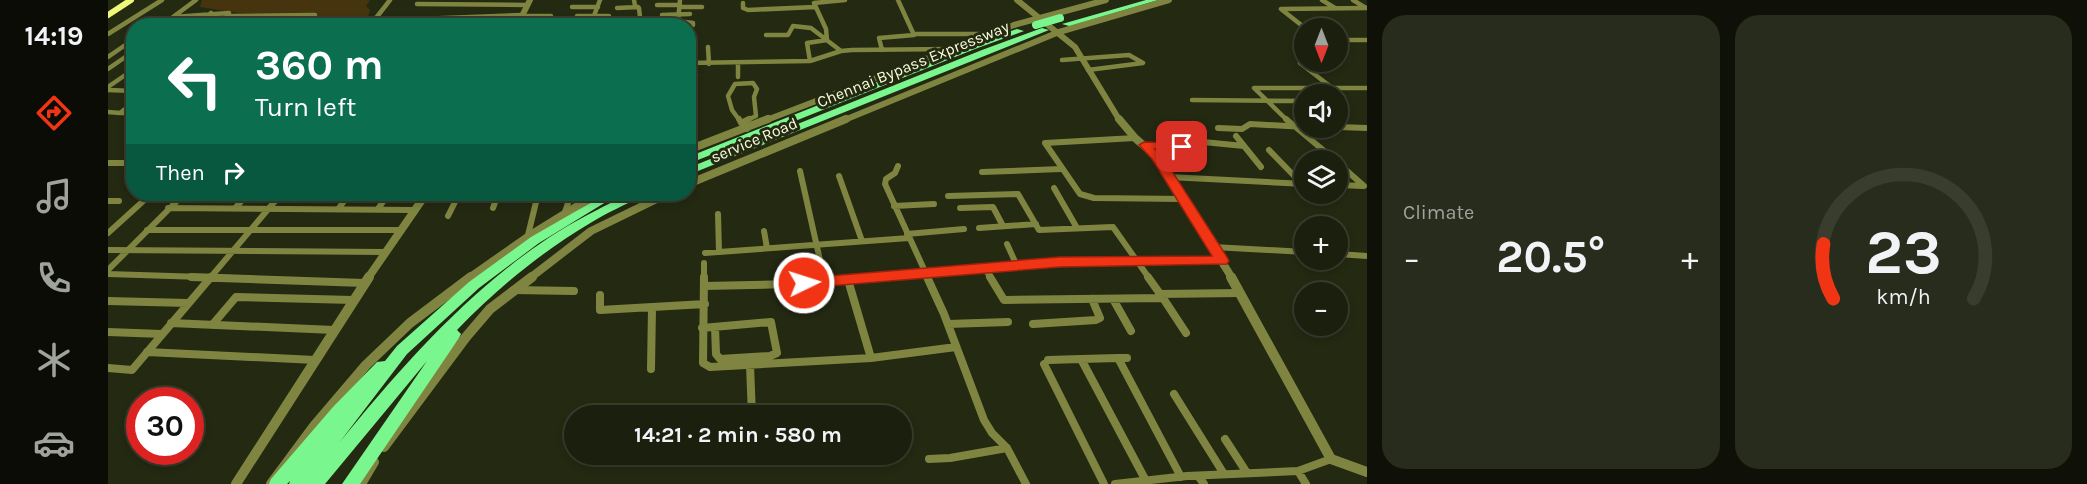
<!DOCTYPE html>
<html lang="en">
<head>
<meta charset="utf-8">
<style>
  :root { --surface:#1b1f0e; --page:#282c1c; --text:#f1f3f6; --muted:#a0a29e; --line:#393d2e; --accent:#f13514 }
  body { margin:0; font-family:Karla,sans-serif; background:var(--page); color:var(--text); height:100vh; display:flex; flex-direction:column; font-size:22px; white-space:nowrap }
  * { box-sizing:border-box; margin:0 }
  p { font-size:20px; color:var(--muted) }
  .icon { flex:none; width:33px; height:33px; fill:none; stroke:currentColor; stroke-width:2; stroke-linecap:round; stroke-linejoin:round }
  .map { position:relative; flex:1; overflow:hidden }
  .sheet { display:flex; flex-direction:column; gap:15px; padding:15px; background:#0f1108; width:720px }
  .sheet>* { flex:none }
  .banner { position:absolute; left:18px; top:18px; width:570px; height:183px; border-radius:24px; box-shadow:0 3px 9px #0003,0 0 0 2px var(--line); background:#0b6e4f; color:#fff; overflow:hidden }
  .needle { width:39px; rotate:180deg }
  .controls { position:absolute; left:1186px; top:18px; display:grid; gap:12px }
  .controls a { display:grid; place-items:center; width:54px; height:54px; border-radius:50%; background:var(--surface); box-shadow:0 3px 9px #0003,0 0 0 2px var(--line); font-size:30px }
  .speed { position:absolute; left:18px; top:387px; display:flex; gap:12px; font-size:30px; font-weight:700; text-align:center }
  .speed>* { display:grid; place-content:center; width:78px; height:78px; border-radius:50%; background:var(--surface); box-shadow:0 3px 9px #0003,0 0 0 2px var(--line); line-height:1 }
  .speed .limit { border:9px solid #d22; background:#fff; color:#111 }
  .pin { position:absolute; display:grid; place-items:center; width:51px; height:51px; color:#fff; margin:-26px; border-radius:12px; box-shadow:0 3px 9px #0006 }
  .me { position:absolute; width:66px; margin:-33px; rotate:86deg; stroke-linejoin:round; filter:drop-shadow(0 0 4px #0008) }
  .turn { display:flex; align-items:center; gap:21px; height:126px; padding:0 30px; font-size:27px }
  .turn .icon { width:78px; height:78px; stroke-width:2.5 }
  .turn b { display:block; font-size:42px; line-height:51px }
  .then { display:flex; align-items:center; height:57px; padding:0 30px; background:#0003; gap:12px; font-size:22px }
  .big { font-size:45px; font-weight:700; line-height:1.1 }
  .sheet .tile { flex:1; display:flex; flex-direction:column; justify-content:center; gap:9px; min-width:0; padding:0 21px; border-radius:24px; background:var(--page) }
  .sheet .dial { align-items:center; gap:0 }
  .dial svg { height:156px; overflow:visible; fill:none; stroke:var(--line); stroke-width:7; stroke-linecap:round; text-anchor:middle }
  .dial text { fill:var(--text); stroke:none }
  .heat { display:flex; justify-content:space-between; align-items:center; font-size:33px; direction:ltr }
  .sheet .tiles { flex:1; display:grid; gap:15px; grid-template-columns:repeat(2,1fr) }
  .trip { position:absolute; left:456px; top:405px; width:348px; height:60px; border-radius:30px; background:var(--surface); box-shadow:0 3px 9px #0003,0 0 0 2px var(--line); font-weight:700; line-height:60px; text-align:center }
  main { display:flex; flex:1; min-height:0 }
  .tab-bar { display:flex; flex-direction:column; width:108px; justify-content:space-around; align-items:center; background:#0b0c06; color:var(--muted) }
  .tab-bar .icon { width:42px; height:42px }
  .tab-bar .selected { color:var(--accent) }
  .tab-bar b { font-size:27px; color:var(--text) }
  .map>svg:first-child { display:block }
</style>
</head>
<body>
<main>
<nav class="tab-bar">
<b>14:19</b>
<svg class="icon selected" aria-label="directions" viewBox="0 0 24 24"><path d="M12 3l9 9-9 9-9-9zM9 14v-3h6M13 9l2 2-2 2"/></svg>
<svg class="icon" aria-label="music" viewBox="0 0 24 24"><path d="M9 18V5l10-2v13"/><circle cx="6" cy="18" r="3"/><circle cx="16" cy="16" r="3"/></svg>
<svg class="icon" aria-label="phone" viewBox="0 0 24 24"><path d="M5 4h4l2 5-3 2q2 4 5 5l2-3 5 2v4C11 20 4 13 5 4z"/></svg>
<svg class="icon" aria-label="climate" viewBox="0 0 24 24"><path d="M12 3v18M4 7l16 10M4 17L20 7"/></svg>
<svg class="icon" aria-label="car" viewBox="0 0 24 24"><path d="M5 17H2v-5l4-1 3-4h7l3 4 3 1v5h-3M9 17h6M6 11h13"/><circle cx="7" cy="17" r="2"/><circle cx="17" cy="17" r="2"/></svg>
</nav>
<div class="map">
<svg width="1259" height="484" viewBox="0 0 1259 484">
  <rect width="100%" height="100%" fill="#242912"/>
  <path fill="#46340e" d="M94,0H262L258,6L262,10L259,20L220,23L201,15L131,13L92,7Z"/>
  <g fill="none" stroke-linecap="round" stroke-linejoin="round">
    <path stroke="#7f8540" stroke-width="4.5" d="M88,0L65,17L121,13
      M526,0L527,6L531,8L533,26
      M572,0L570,21L585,23V25
      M1214,0L1227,8
      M1245,0L1258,8
      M635,3V8L640,10L707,7
      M309,4L420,5
      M549,5H572
      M464,7H490
      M572,7H594
      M509,8L530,7
      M554,15L582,14
      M413,16H443
      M469,16H501
      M268,18L282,0
      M310,19L414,15
      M109,24L200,23
      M62,26L74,17
      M86,26L103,13
      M107,26L120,16L207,15L197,26
      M319,26L411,21
      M482,26L492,0
      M506,26L507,23
      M1197,28L1173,9L1259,8
      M0,34L54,0
      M807,34H882
      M658,35H680L685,26L703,28L733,51
      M1230,40H1259
      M600,47L601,64
      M774,50L771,38L806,35L790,0
      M0,57L26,39
      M954,60L1021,55L1035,63L980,70
      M702,61L699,43L719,40L718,29L706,3L737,0
      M580,63L702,61L733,51L744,50L843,49
      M1192,63L1223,87
      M630,64V77
      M0,69L26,51
      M580,77L588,75
      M0,87L26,69
      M0,90L26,91
      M1084,100L1197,101
      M0,112L12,113L26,102
      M12,113H26
      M632,121L624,110L620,96L627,84L645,83L649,89L646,97L648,116L637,121
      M1180,121L1146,88H1259"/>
    <path stroke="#7f8540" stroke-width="6" d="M631,119L633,123
      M1178,119L1227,160
      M633,123L639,129
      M633,123L641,119
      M1084,124L1095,142
      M1230,127L1259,128
      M1110,128L1134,129L1142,124L1197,127
      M20,136L26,131
      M1128,136L1153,167
      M1027,138L937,143L972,194L986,198L1075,199
      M1036,145L1074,147L1075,140L1136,146
      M1161,150L1194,184
      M0,163H26
      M1230,163L1256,186L1230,185
      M790,166L787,173L778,179L777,184L820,278
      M692,171L716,278
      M874,172L953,169
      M731,176L754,241
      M1061,177L1197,184
      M946,188L969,228
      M23,189L26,187
      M840,196L910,194L931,230L1005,227L1041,278
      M0,201H11
      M786,206L826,204
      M128,207L140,194
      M60,208L307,210
      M231,208L241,194
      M385,208L390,194
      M852,208L885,207L895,226
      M270,209L280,194
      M457,212L463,194
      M610,214L611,252
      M340,216L351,194
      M871,228L928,224
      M39,230H294
      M656,231L659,248
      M0,233L43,194
      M799,234L856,229
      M420,235L430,194
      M899,244L909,266
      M1105,247L1197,252
      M0,250L278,252
      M597,253L801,238
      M1230,254L1259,256
      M596,263V278
      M877,269L883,278
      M0,270L76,194
      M0,274L126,278
      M102,278L173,194
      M760,278L970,261L1114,260"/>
    <path stroke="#7f8540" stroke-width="8" d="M83,277L257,283
      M596,277L595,363L602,367L763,358L848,347
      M716,277L717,281
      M819,277L836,314L876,420L884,433L899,448L918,484
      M882,277L896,300L1055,298L1040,277
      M740,280L763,358
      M596,286L684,284L778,277
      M406,290L466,291
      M1051,294L1132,293
      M492,295V310L597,304
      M1055,298L1078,333
      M1005,299L1023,331
      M0,301L80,303
      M63,323L226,330
      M105,324L128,297L245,300
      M840,324L900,322
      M925,324L988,320L992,318L984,299
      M594,328L663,322L669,353L662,356L612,359L608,354L607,327
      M0,332L54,334
      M39,352L207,360
      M1010,358L973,359L1038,481
      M1019,358H1010L1073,477
      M940,360L973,359
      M936,364L996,484
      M642,365L644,416
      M0,368L24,370L103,277
      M543,369L544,308
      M1066,394L1116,474
      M1117,439L1139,473
      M647,454V459
      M821,459L842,458L899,448
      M1190,471L1198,484
      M1090,476L1096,484
      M1007,484L1079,476L1190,471L1223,459"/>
    <path stroke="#7f8540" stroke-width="6" d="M909,0L967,47L1012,121
      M409,26L422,0
      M656,121L906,25L998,0
      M734,121L951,32L1061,0"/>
    <path stroke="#7f8540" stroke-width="8" d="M1011,119L1027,138L1049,157L1124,278
      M580,150L660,119
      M580,184L738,119
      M260,278L318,194
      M361,278L421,236L489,194
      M422,278L483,231L559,194"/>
    <path stroke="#7f8540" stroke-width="10" d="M1123,277L1223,459L1259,472
      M276,447L358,337L382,309L424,277
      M128,484L261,277
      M163,484L206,426L258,365L302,323L363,277
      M253,484L266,462"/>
    <path stroke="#eef779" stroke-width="6" d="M0,15L23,0"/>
    <path fill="#7af68f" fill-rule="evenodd" d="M1038,0H1050L961,26L954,24Z
      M934,28L941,30L580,175V168L874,50Z
      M909,29L916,31L867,49L580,164V157L861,45Z
      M498,194H511L431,243L371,288L299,354L231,443C302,356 386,261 489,210C504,202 518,194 535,194L534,196C517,205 500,212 484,222C435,251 389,288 349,330L353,334L351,338L252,484H234L319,361L217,484H181L182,481L179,484H161L163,479L225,407L269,362L277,361L289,346L361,282L423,237Z"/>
    <path stroke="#7af68f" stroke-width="8" d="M928,25L952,18"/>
  </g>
  <path fill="#f13514" stroke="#9d220d" stroke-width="1.5" d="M1036,142L1074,143L1080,147L1074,150L1047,149L1055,157L1119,257L1121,261L1119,264L952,267L696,288L689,283L696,278L952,257L1104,256L1044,159L1031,145Z"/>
  <g text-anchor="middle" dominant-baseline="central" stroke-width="6" stroke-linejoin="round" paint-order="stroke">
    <g font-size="16" fill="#f8fddc" stroke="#242912">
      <text transform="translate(805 64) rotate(-22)">Chennai Bypass Expressway</text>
      <text transform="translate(646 140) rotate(-23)">service Road</text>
    </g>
  </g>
</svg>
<div class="controls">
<a><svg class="needle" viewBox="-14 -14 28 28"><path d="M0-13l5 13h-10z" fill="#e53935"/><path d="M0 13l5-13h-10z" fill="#a0a29e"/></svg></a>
<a><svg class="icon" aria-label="sound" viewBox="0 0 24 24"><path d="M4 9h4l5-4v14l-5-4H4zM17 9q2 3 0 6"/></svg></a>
<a><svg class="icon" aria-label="layers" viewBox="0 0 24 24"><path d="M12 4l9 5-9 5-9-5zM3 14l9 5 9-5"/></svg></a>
<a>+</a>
<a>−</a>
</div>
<div class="speed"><div class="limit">30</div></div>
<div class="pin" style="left:1074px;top:147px;background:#d93025"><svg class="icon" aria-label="arrive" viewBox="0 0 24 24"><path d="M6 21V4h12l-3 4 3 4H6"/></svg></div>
<svg class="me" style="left:696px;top:283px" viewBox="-20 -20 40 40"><circle r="17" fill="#f13514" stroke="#fff" stroke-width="3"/><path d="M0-11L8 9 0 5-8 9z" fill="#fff"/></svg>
<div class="trip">14:21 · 2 min · 580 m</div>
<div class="banner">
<div class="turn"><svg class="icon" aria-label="left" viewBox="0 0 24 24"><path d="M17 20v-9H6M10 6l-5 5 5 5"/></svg><div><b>360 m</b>Turn left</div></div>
<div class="then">Then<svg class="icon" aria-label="right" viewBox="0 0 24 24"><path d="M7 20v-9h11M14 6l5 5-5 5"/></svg></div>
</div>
</div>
<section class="sheet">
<div class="tiles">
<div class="tile"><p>Climate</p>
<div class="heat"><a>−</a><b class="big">20.5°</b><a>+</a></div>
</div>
<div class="tile dial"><svg viewBox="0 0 100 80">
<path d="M14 69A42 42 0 1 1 86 69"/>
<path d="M14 69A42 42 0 0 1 9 41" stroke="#f13514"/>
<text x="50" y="56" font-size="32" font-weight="700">23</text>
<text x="50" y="72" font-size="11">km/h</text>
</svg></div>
</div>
</section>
</main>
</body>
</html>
